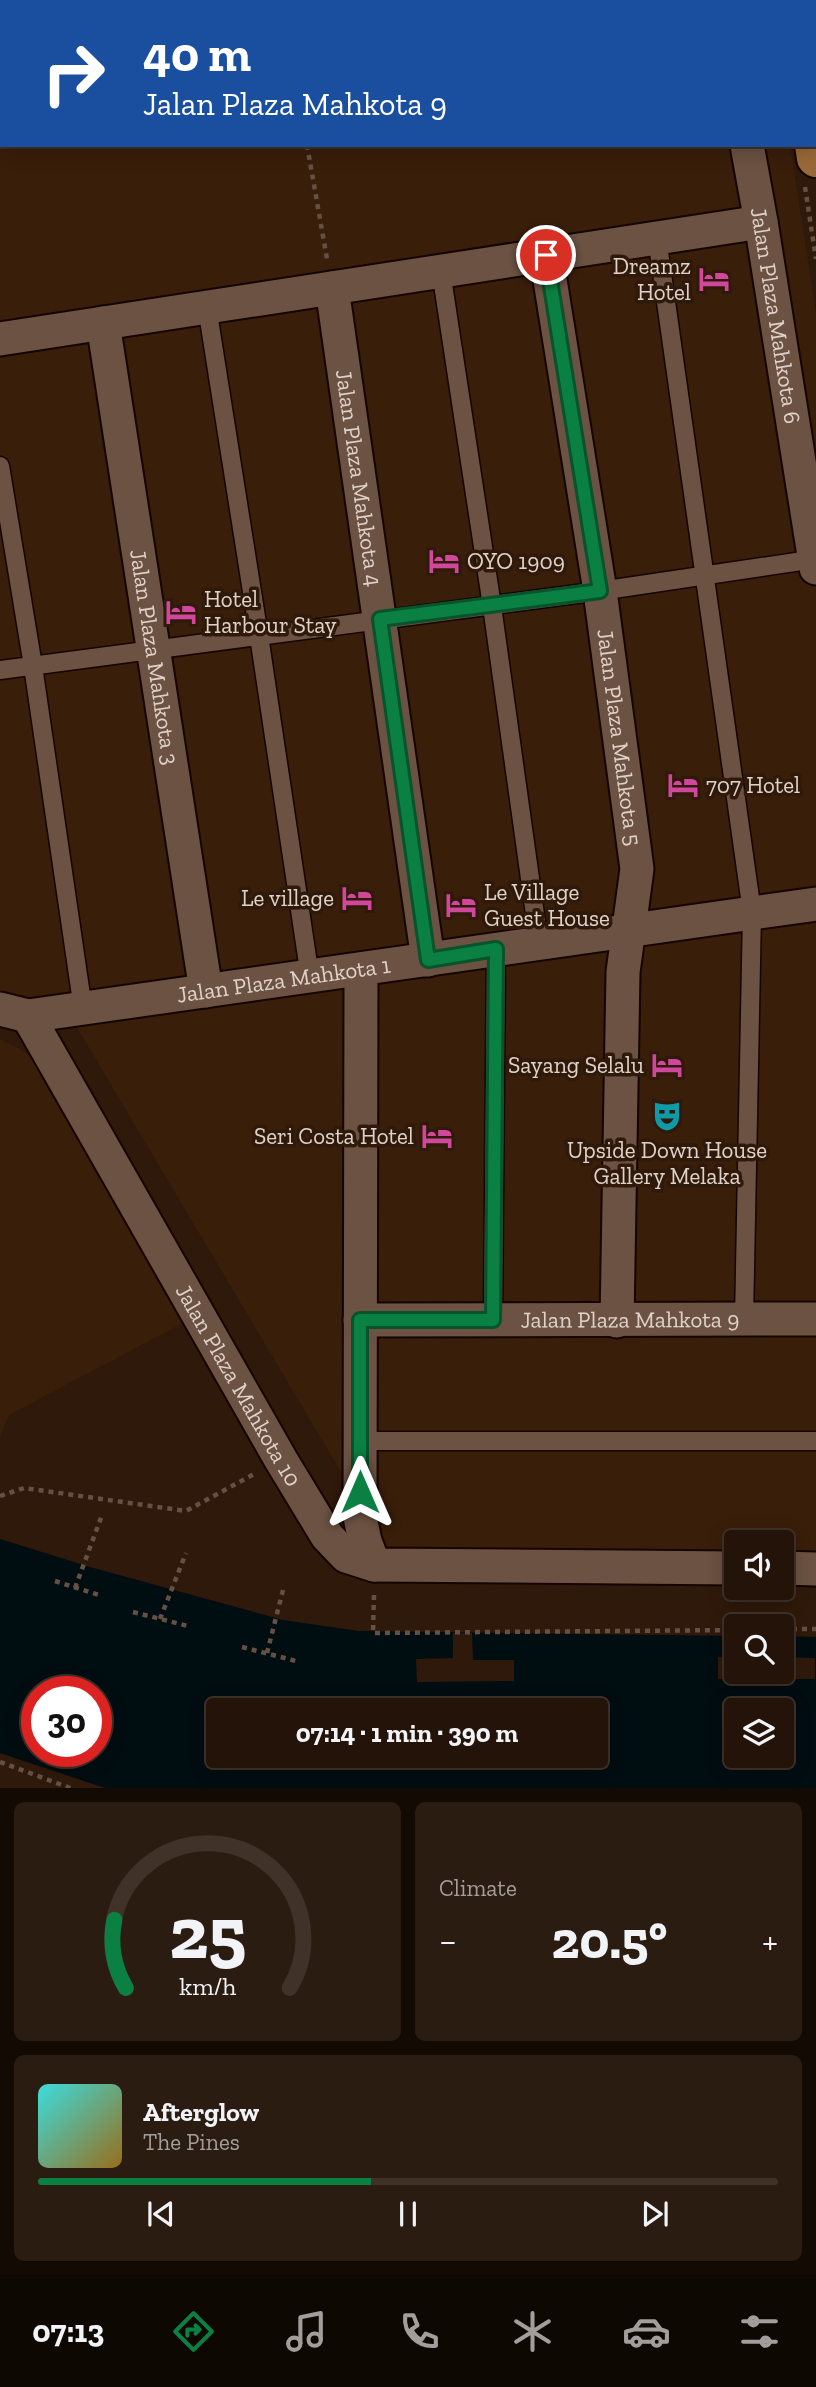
<!DOCTYPE html>
<html lang="en">
<head>
<meta charset="utf-8">
<style>
  :root { --surface:#231308; --page:#2b1c12; --text:#f1f3f6; --muted:#a39e9c; --line:#403229; --accent:#0b8043 }
  body { margin:0; font-family:"Zilla Slab",serif; background:var(--page); color:var(--text); height:100vh; display:flex; flex-direction:column; font-size:26px; white-space:nowrap }
  * { box-sizing:border-box; margin:0 }
  p { font-size:23px; color:var(--muted) }
  .icon { flex:none; width:38px; height:38px; fill:none; stroke:currentColor; stroke-width:2; stroke-linecap:round; stroke-linejoin:round }
  .map { position:relative; height:1788px; overflow:hidden }
  .details { display:flex; flex-direction:column; gap:14px; padding:14px; background:#130a04; flex:1 }
  .details>* { flex:none }
  .banner { position:absolute; left:0px; top:0px; width:817px; height:147px; box-shadow:0 4px 18px #0003,0 0 0 2px var(--line); background:#1a4fa0; color:#fff; overflow:hidden }
  .buttons { position:absolute; left:724px; top:1530px; display:grid; gap:14px }
  .buttons a { display:grid; place-items:center; width:70px; height:70px; border-radius:7px; background:var(--surface); box-shadow:0 4px 18px #0003,0 0 0 2px var(--line); font-size:35px }
  .speed { position:absolute; left:21px; top:1676px; display:flex; gap:14px; font-size:35px; font-weight:700; text-align:center }
  .speed>* { display:grid; place-content:center; width:91px; height:91px; border-radius:50%; background:var(--surface); box-shadow:0 4px 18px #0003,0 0 0 2px var(--line); line-height:1 }
  .speed .limit { border:10px solid #d22; background:#fff; color:#111 }
  .pin { position:absolute; display:grid; place-items:center; width:60px; height:60px; color:#fff; margin:-30px; border:4px solid #fff; border-radius:50%; box-shadow:0 2px 7px #0007 }
  .me { position:absolute; width:77px; margin:-38px; rotate:0deg; stroke-linejoin:round; filter:drop-shadow(0 0 5px #0008) }
  .turn { display:flex; align-items:center; gap:24px; height:147px; padding:0 28px; font-size:32px }
  .turn .icon { width:91px; height:91px; stroke-width:2.5 }
  .turn b { display:block; font-size:49px; line-height:60px }
  .big { font-size:52px; font-weight:800; line-height:1.1 }
  .details .widget { flex:1; display:flex; flex-direction:column; justify-content:center; gap:10px; min-width:0; padding:0 24px; border-radius:10px; background:var(--page) }
  .details .dial { align-items:center; gap:0 }
  .dial svg { height:182px; overflow:visible; fill:none; stroke:var(--line); stroke-width:7; stroke-linecap:round; text-anchor:middle }
  .dial text { fill:var(--text); stroke:none }
  .song { display:flex; align-items:center; gap:21px }
  .cover { width:84px; height:84px; border-radius:10px; background:linear-gradient(135deg,hsl(180 70% 55%),hsl(40 70% 35%)) }
  .played { height:7px; border-radius:4px; background:linear-gradient(90deg,var(--accent) 45%,var(--line) 45%) }
  .keys { display:flex; justify-content:space-around; direction:ltr }
  .heat { display:flex; justify-content:space-between; align-items:center; font-size:38px; direction:ltr }
  .details .tiles { flex:1; display:grid; gap:14px; grid-template-columns:1fr 1fr }
  .widget:last-child { grid-column:span 2 }
  .trip { position:absolute; left:206px; top:1698px; width:402px; height:70px; border-radius:7px; background:var(--surface); box-shadow:0 4px 18px #0003,0 0 0 2px var(--line); font-weight:800; line-height:70px; text-align:center }
  .tabs { display:flex; height:112px; justify-content:space-around; align-items:center; background:#0e0803; color:var(--muted) }
  .tabs .icon { width:49px; height:49px }
  .tabs .current { color:var(--accent) }
  .tabs b { font-size:32px; color:var(--text) }
  .map>svg:first-child { display:block }
</style>
</head>
<body>
<div class="map">
<svg width="816" height="1789" viewBox="0 0 816 1789">
  <rect width="100%" height="100%" fill="#2f190a"/>
  <path fill="#391e0a" d="M0,0H767L768,2H2V145H790L816,312V1556L782,1555V1542H737V1554L385,1546L63,1004L0,1009Z
    M0,1039L36,1058L183,1323L9,1415L0,1437Z"/>
  <path fill="#000d11" fill-rule="evenodd" d="M0,1539L90,1567L283,1620L359,1631L737,1636V1671H782V1636L816,1637V1788L108,1789L0,1753ZM37,1692H96V1752H37ZM219,1710H597V1755H219ZM737,1710H782V1755H737Z"/>
  <path fill="#2f190a" d="M453,1633H472L473,1660H514V1681L417,1682L416,1659L453,1658Z
    M718,1657H737V1671H782V1657L815,1658V1679H718Z"/>
  <g fill="none" stroke-linecap="round" stroke-linejoin="round">
    <g stroke="#160400" stroke-width="21">
      <path id="service" d="M657,238L752,912L744,1320
        M441,271L492,606L539,943
        M207,307L259,636L310,977
        M0,466L33,666L83,1009
        M0,670L600,591L816,559
        M493,1320L496,949
        M360,1441H816"/>
    </g>
    <g stroke="#160400" stroke-width="37">
      <g id="minor">
        <path d="M719,0L720,2"/>
        <path id="s1" d="M747,145L761,222L816,568"/>
        <path id="s2" d="M546,255L600,591L637,869L623,972L617,1321"/>
        <path id="s3" d="M332,288L428,960"/>
        <path id="s4" d="M103,323L206,991"/>
        <path d="M0,339L761,222"/>
        <path d="M361,969L360,1517L365,1541L374,1565"/>
        <path id="s5" d="M0,1009L28,1016L816,904"/>
        <path id="s6" d="M28,1016L281,1460L327,1536L346,1556L374,1565L737,1568"/>
        <path id="s7" d="M360,1320L816,1319"/>
        <path d="M782,1568L816,1569"/>
      </g>
    </g>
    <g stroke="#160400" stroke-width="42">
      <path id="primary" d="M793,0V2
        M814,145L816,158"/>
    </g>
    <path stroke="#655144" stroke-width="4.5" stroke-dasharray="5 5" stroke-linecap="butt" d="M300,2L302,0
      M307,145L327,259
      M805,187L816,259
      M0,1496L24,1488L186,1511L256,1473
      M55,1581L99,1595
      M75,1588L102,1515
      M374,1595L373,1633L737,1630
      M133,1612L188,1626
      M160,1619L186,1553
      M782,1629H816
      M242,1647L296,1661
      M267,1653L284,1586
      M0,1762L73,1789"/>
    <use href="#service" stroke="#6b5242" stroke-width="18"/>
    <use href="#minor" stroke="#6b5242" stroke-width="33"/>
    <use href="#primary" stroke="#996838" stroke-width="38"/>
  </g>
  <g fill="none" stroke-linecap="round" stroke-linejoin="round">
    <g stroke="#07532c" stroke-width="18">
      <path id="route" d="M360,1492V1320H493L496,949L428,960L380,619L600,591L546,255"/>
    </g>
    <use href="#route" stroke="#0b8043" stroke-width="12"/>
  </g>
  <defs>
    <g id="hotel-bare" transform="scale(2.415)"><path d="M-6-4.5h1.5V1H6V5H4.5V3h-9V5H-6ZM-4 0a1.8 1.8 0 1 1 3.6 0ZM.5 0V-2.5h3Q6-2.5 6 0Z" fill="#d1479c" stroke="#2f190a" stroke-width="2.5" paint-order="stroke"/></g>
    <g id="theatre-bare" transform="scale(2.415)"><path d="M-5-5.5Q0-4 5-5.5V0Q5 5 0 6Q-5 5-5 0ZM-3.3-2.5H-1v1.5H-3.3ZM1-2.5H3.3v1.5H1ZM-2.8 1Q0 5.5 2.8 1Z" fill="#0f9aa8" stroke="#2f190a" stroke-width="2.5" paint-order="stroke"/></g>
  </defs>
  <g fill-rule="evenodd">
    <use href="#hotel-bare" x="714" y="279"/>
    <use href="#hotel-bare" x="444" y="561"/>
    <use href="#hotel-bare" x="181" y="612"/>
    <use href="#hotel-bare" x="683" y="785"/>
    <use href="#hotel-bare" x="357" y="898"/>
    <use href="#hotel-bare" x="461" y="905"/>
    <use href="#hotel-bare" x="667" y="1065"/>
    <use href="#theatre-bare" x="667" y="1116"/>
    <use href="#hotel-bare" x="437" y="1136"/>
  </g>
  <g text-anchor="middle" dominant-baseline="central" stroke-width="7" stroke-linejoin="round" paint-order="stroke">
    <g font-size="23" fill="#e1d2c9" stroke="#2f190a" text-anchor="end">
      <text x="691" y="266">Dreamz<tspan x="691" dy="26">Hotel</tspan></text>
      <text x="467" y="561" text-anchor="start">OYO 1909</text>
      <text x="204" y="599" text-anchor="start">Hotel<tspan x="204" dy="26">Harbour Stay</tspan></text>
      <text x="706" y="785" text-anchor="start">707 Hotel</text>
      <text x="484" y="892" text-anchor="start">Le Village<tspan x="484" dy="26">Guest House</tspan></text>
      <text x="334" y="898">Le village</text>
      <text x="644" y="1065">Sayang Selalu</text>
      <text x="414" y="1136">Seri Costa Hotel</text>
      <text x="667" y="1150" text-anchor="middle">Upside Down House<tspan x="667" dy="26">Gallery Melaka</tspan></text>
    </g>
    <g font-size="23" fill="#e1d2c9" stroke="#2f190a">
      <text stroke="none"><textPath href="#s1" startOffset="173">Jalan Plaza Mahkota 6</textPath></text>
      <text stroke="none"><textPath href="#s3" startOffset="192">Jalan Plaza Mahkota 4</textPath></text>
      <text stroke="none"><textPath href="#s4" startOffset="338">Jalan Plaza Mahkota 3</textPath></text>
      <text stroke="none"><textPath href="#s2" startOffset="488">Jalan Plaza Mahkota 5</textPath></text>
      <text stroke="none"><textPath href="#s5" startOffset="287">Jalan Plaza Mahkota 1</textPath></text>
      <text stroke="none"><textPath href="#s7" startOffset="270">Jalan Plaza Mahkota 9</textPath></text>
      <text stroke="none"><textPath href="#s6" startOffset="425">Jalan Plaza Mahkota 10</textPath></text>
    </g>
  </g>
</svg>
<div class="buttons">
<a><svg class="icon" aria-label="sound" viewBox="0 0 24 24"><path d="M4 9h4l5-4v14l-5-4H4zM17 9q2 3 0 6"/></svg></a>
<a><svg class="icon" aria-label="search" viewBox="0 0 24 24"><circle cx="10" cy="10" r="6"/><path d="M15 15l6 6"/></svg></a>
<a><svg class="icon" aria-label="layers" viewBox="0 0 24 24"><path d="M12 4l9 5-9 5-9-5zM3 14l9 5 9-5"/></svg></a>
</div>
<div class="speed"><div class="limit">30</div></div>
<div class="pin" style="left:546px;top:255px;background:#d93025"><svg class="icon" aria-label="arrive" viewBox="0 0 24 24"><path d="M6 21V4h12l-3 4 3 4H6"/></svg></div>
<svg class="me" style="left:360px;top:1492px" viewBox="-20 -20 40 40"><path d="M0-17L14 15 0 8-14 15z" fill="#0b8043" stroke="#fff" stroke-width="4"/></svg>
<div class="trip">07:14 · 1 min · 390 m</div>
<div class="banner">
<div class="turn"><svg class="icon" aria-label="right" viewBox="0 0 24 24"><path d="M7 20v-9h11M14 6l5 5-5 5"/></svg><div><b>40 m</b>Jalan Plaza Mahkota 9</div></div>
</div>
</div>
<section class="details">
<div class="tiles">
<div class="widget dial"><svg viewBox="0 0 100 80">
<path d="M14 69A42 42 0 1 1 86 69"/>
<path d="M14 69A42 42 0 0 1 9 39" stroke="#0b8043"/>
<text x="50" y="56" font-size="32" font-weight="700">25</text>
<text x="50" y="72" font-size="11">km/h</text>
</svg></div>
<div class="widget"><p>Climate</p>
<div class="heat"><a>−</a><b class="big">20.5°</b><a>+</a></div>
</div>
<div class="widget">
<div class="song"><i class="cover"></i><div><b>Afterglow</b><p>The Pines</p></div></div>
<div class="played"></div>
<div class="keys"><svg class="icon" aria-label="previous" viewBox="0 0 24 24"><path d="M18 5L8 12l10 7zM5 5v14"/></svg><svg class="icon" aria-label="pause" viewBox="0 0 24 24"><path d="M8 5v14M16 5v14"/></svg><svg class="icon" aria-label="next" viewBox="0 0 24 24"><path d="M6 5l10 7-10 7zM19 5v14"/></svg></div>
</div>
</div>
</section>
<nav class="tabs">
<b>07:13</b>
<svg class="icon current" aria-label="directions" viewBox="0 0 24 24"><path d="M12 3l9 9-9 9-9-9zM9 14v-3h6M13 9l2 2-2 2"/></svg>
<svg class="icon" aria-label="music" viewBox="0 0 24 24"><path d="M9 18V5l10-2v13"/><circle cx="6" cy="18" r="3"/><circle cx="16" cy="16" r="3"/></svg>
<svg class="icon" aria-label="phone" viewBox="0 0 24 24"><path d="M5 4h4l2 5-3 2q2 4 5 5l2-3 5 2v4C11 20 4 13 5 4z"/></svg>
<svg class="icon" aria-label="climate" viewBox="0 0 24 24"><path d="M12 3v18M4 7l16 10M4 17L20 7"/></svg>
<svg class="icon" aria-label="car" viewBox="0 0 24 24"><path d="M5 17H2v-5l4-1 3-4h7l3 4 3 1v5h-3M9 17h6M6 11h13"/><circle cx="7" cy="17" r="2"/><circle cx="17" cy="17" r="2"/></svg>
<svg class="icon" aria-label="filters" viewBox="0 0 24 24"><path d="M4 7h16M4 17h16"/><circle cx="9" cy="7" r="2"/><circle cx="15" cy="17" r="2"/></svg>
</nav>
</body>
</html>
